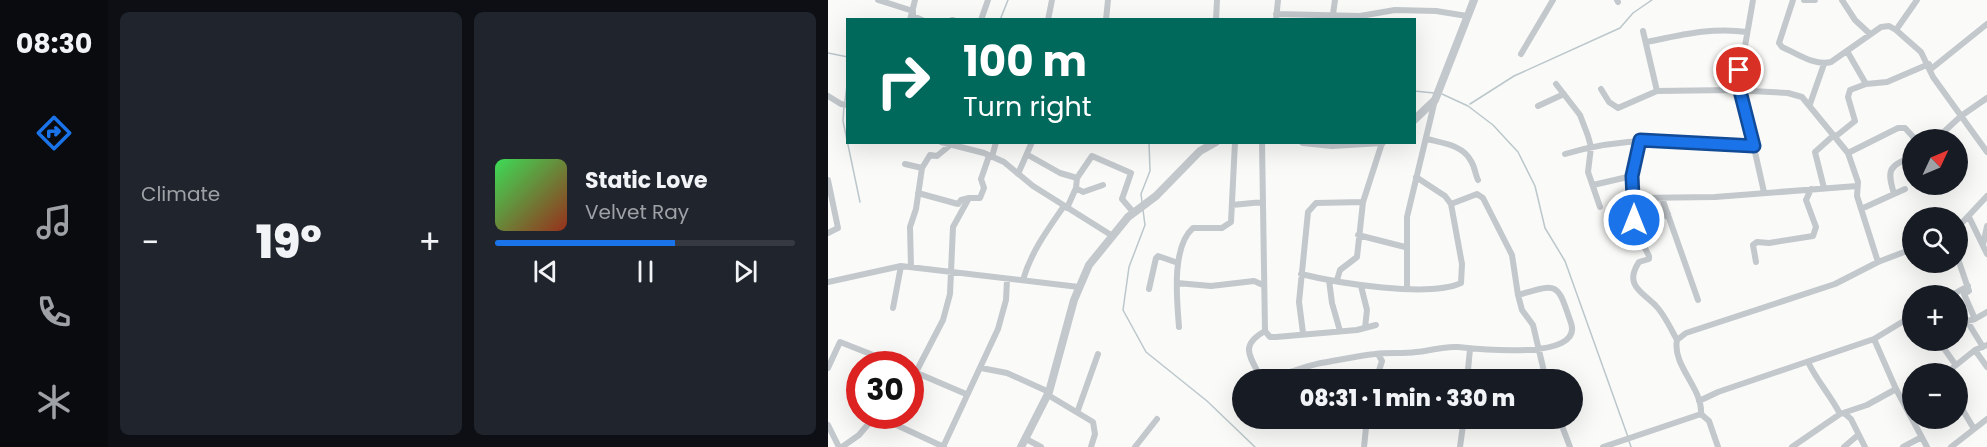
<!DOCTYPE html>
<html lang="en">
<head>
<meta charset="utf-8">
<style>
  :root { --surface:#171b24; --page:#20242c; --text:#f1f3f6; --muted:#9ea1a6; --line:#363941; --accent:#1a73e8 }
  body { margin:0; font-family:Poppins,sans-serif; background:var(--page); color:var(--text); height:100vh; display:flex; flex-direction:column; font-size:22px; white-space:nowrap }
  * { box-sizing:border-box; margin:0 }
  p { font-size:20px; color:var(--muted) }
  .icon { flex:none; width:33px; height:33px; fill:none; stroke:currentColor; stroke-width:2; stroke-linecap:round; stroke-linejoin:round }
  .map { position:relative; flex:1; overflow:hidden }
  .sheet { display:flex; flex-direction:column; gap:12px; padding:12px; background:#0d0f14; width:720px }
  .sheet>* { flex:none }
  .hud { position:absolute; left:18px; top:18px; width:570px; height:126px; border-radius:0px; box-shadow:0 6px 24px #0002; background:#00695c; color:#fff; overflow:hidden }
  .needle { width:39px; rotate:46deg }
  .fabs { position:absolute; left:1074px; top:129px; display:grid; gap:12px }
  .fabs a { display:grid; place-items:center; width:66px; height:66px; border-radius:50%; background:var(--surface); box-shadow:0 6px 24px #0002; font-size:30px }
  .speed { position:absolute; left:18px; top:351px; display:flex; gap:12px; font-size:30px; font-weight:700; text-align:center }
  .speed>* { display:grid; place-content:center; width:78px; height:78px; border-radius:50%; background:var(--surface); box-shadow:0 6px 24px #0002; line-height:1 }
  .speed .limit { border:9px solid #d22; background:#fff; color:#111 }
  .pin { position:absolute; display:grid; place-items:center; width:51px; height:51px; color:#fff; margin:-26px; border:3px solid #fff; border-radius:50%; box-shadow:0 2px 6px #0007 }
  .me { position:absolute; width:66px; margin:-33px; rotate:0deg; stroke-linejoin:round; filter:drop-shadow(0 0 4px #0008) }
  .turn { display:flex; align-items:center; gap:21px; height:126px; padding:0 18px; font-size:27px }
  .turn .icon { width:78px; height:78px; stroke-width:2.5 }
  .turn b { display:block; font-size:42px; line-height:51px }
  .big { font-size:45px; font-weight:800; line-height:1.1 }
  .sheet .widget { flex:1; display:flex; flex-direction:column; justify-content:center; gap:9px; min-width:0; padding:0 21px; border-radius:9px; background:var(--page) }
  .song { display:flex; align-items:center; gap:18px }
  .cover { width:72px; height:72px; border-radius:9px; background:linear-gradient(135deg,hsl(130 70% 55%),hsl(10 70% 35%)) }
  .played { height:6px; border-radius:3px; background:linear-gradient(90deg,var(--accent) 60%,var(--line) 60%) }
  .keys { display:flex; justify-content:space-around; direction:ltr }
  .heat { display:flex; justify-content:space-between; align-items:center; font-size:33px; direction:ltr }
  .sheet .tiles { flex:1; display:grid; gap:12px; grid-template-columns:repeat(2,1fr) }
  .trip { position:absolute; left:404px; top:369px; width:351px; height:60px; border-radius:30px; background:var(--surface); box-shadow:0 6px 24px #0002; font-weight:800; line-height:60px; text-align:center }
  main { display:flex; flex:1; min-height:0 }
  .tab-bar { display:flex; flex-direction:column; width:108px; justify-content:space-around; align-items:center; background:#090b0e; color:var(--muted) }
  .tab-bar .icon { width:42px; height:42px }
  .tab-bar .active { color:var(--accent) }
  .tab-bar b { font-size:27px; color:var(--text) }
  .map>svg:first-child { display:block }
</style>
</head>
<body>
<main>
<nav class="tab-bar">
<b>08:30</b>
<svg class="icon active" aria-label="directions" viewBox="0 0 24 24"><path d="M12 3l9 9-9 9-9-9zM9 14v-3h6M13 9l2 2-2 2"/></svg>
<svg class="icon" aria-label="music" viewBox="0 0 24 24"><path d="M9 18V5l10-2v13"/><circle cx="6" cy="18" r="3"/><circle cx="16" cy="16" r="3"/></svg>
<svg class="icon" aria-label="phone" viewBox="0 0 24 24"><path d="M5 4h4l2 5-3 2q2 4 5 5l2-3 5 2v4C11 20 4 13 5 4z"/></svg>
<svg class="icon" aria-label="climate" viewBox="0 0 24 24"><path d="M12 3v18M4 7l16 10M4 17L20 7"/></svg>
</nav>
<section class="sheet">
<div class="tiles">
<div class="widget"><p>Climate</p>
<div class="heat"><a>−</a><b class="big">19°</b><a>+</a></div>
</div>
<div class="widget">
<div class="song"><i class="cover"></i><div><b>Static Love</b><p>Velvet Ray</p></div></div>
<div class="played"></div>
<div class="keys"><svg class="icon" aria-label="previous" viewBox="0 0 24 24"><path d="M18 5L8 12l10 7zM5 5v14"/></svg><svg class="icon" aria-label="pause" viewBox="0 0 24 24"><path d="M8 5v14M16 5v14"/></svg><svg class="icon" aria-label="next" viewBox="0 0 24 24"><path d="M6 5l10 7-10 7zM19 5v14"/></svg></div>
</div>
</div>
</section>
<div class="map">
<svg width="1159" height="447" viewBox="0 0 1159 447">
  <rect width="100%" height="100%" fill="#fafaf8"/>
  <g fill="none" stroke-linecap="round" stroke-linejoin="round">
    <path stroke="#bbc7cb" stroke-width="1.5" d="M172,20L180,0
      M0,53L20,57
      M586,91L606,93
      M614,94L640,106L665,125L690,152L707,186L717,228L737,261L800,437
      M17,101L20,77
      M642,104L686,76L792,28L805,13L824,0
      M16,106L15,121L32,202
      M314,202L313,194L322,171L321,142
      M315,210L317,225L301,267L295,310L318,352L379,401L427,447
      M801,441L803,447"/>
    <path stroke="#c3c8cc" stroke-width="6" d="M50,0L85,11
      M789,0L790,2
      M925,0L911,81L936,192
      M965,0L951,43L954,47C970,54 986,66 1003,62L1053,27L1061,26L1068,30L1093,52L1105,77L1159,152
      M976,0H987
      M1014,0L1027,20L1041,33
      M85,11V16L94,20
      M448,14L532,16L567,10L608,11L639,16
      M505,14L507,0
      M82,20L87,0
      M124,20H125
      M153,20L160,0
      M220,20L224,0
      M278,20L280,0
      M388,20L389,0
      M448,20L450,0
      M1068,30L1089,0
      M815,31L829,91
      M819,42C853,35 884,27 919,32
      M1019,51L1038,84
      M693,54L725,0
      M1103,69L1159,24
      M728,84L752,115L760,136L763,147L760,172L772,207
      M773,89L781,102L790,108L829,91L904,90L960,93L974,97L1020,153L1030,182L1029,196L1050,262
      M0,96L13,104L20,105
      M982,104L996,64
      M710,106L736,94
      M1007,137L1027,121L1020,97L1022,90L1038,84L1059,82L1101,64
      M599,139C614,143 635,145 643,161C647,167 647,174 650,180
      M812,140L804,176L807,198L887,197L1029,186
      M1107,140L1133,116L1159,98
      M113,142L156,153L176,162L205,186L283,235
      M434,142L437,331L442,337H448L529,330L548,325
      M1020,153L1070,128H1077L1088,140
      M737,154C804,134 858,141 926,146
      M200,155L232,173L249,178L248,188L255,192L275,185
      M164,157L168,142
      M77,164L94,168L102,155L109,156L121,146
      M190,174L204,142
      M249,178L264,156L303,173L294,199L306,213
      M0,180L10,228L0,233
      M765,185L804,176
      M996,188L987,152L1006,135
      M90,193L130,204L133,200L141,198
      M1066,194C1059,170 1060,166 1084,157
      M807,198L803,203L811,236L821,256V259L811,262C795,286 816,293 828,306C836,314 843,329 849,340
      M834,198L870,300
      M623,204L649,194L655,198L684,255L690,295L694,310L705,325L718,380
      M404,205L435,202
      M239,208L248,188
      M1033,209L1077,189
      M1141,217L1159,254
      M1130,227L1159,196
      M530,235L577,247
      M811,236L822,223L840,214
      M1155,245L1159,226
      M1130,259L1141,291L1136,294L1147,319L1139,321L1155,347
      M928,262L925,245L929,242L941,243L985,236L988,227L978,200L983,189
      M83,267L82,227L88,209L94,168
      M473,274C509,283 601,298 633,283L634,264L623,204L617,196L588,177
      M195,280C203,252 220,229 236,206
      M501,280L504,303L512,331
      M509,280L512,270L529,257L535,202L554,143
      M0,282L73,266L251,287
      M349,283L383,286L426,281L435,285
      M533,286L539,310L537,328
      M579,288V217L607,100
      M321,289L328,258L330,256L350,263
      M1122,296L1140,286
      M65,308L73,266
      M1147,319L1159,312
      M351,327C349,301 343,247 365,228H394L403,222L407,142
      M475,333L471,302L480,212L488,203L535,202
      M1046,339L1068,389L1099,447
      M1110,340L1127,364
      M1147,350L1159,367
      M980,362C989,381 1003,396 1012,414
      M0,368L12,342L68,364
      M153,368L179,373L221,392
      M82,370L138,394
      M88,372L115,320L122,294L125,227L141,198H152L156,188L153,179L161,156
      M1117,374L1147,350L1159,345
      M432,376C421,355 412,345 437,331
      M430,380L432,376C452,378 473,367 493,363C511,360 530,356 547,354C561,352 575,354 588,352C602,351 615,346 629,347C648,349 756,361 743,323C729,282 731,283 690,295
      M548,380L554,361L550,354
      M639,380L642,349
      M411,387L414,386
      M220,395L265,422L267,434L263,447
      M871,401L890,392L1046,339L1084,316
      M1076,402L1084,396
      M1130,402L1146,429
      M250,410L270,354
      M1016,413L1023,419L1037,447
      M873,414L881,421L890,447
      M49,416L116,447
      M731,418L742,447
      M0,425L11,447
      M198,439L213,447
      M14,447L31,435L47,416
      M115,447L170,329L178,300L179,280
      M307,447L329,419
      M536,447L539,418
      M632,447L636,418
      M775,447L873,414C875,388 844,366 849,340L858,333L1007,284L1050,262L1084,249
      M964,447L1012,414L1039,405L1068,389
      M1016,447L1030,435
      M1075,447L1092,438
      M1123,447L1159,419"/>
    <path stroke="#c3c8cc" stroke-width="8" d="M586,120L607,100L646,0
      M475,142L504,145L554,142
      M193,447L221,392L246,300L261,265L300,217L328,196L372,151L388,142"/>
  </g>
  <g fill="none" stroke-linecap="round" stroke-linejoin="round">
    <g stroke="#114b97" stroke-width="15">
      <path id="route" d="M806,220L804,176L812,140L926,146L912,91L911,70"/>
    </g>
    <use href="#route" stroke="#1a73e8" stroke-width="10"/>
  </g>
</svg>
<div class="fabs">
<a><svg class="needle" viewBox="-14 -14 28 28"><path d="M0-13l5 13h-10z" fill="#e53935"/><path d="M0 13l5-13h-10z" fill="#9ea1a6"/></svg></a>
<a><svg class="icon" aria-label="search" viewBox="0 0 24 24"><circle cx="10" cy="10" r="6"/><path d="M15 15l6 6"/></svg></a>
<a>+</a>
<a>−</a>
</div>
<div class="speed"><div class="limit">30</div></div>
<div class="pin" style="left:911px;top:70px;background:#d93025"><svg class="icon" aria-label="arrive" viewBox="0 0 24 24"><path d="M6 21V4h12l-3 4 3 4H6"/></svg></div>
<svg class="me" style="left:806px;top:220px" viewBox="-20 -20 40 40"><circle r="17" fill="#1a73e8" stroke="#fff" stroke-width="3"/><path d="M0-11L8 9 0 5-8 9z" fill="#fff"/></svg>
<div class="trip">08:31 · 1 min · 330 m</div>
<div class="hud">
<div class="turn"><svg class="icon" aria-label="right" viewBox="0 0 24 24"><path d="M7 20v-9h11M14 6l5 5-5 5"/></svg><div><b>100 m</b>Turn right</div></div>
</div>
</div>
</main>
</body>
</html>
